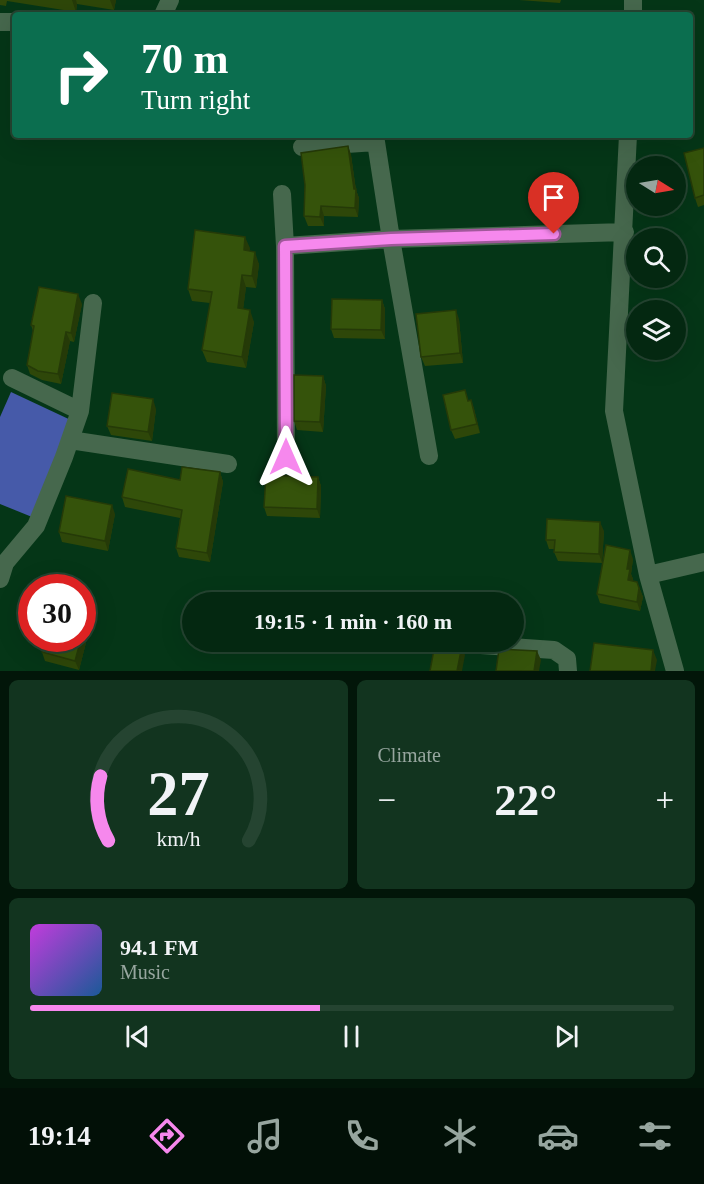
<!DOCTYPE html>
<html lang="en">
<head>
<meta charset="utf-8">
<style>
  :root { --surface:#042811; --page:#12341f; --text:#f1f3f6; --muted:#97a69f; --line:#254431; --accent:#f688ed }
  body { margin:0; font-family:Georgia,serif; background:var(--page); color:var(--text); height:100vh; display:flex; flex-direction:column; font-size:22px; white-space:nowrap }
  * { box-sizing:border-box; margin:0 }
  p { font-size:20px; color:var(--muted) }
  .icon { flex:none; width:33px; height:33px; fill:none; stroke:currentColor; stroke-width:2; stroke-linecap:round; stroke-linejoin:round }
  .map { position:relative; height:671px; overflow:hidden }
  .details { display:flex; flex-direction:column; gap:9px; padding:9px; background:#021609; flex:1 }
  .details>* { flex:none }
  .top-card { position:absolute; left:12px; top:12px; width:681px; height:126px; border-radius:6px; box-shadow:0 6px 24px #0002,0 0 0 2px var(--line); background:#0b6e4f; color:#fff; overflow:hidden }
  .needle { width:39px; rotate:101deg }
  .tools { position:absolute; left:626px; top:156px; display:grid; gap:12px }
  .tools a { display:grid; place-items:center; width:60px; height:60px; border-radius:50%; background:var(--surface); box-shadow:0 6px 24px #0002,0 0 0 2px var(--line); font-size:30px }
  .speed { position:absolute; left:18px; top:574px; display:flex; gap:12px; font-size:30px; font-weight:700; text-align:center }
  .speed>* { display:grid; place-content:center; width:78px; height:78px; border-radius:50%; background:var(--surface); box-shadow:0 6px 24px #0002,0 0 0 2px var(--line); line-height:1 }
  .speed .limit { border:9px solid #d22; background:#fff; color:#111 }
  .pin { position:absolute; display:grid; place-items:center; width:51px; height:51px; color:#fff; margin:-62px -26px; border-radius:50% 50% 50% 0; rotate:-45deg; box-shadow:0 0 6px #0007 }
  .pin .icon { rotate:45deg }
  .me { position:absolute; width:66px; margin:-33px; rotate:0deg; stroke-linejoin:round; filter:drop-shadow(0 0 4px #0008) }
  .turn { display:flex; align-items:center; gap:21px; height:126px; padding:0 30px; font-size:27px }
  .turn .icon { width:78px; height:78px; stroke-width:2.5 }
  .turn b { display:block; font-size:42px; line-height:51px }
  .big { font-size:45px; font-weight:800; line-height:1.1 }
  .details .card { flex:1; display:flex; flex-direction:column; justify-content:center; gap:9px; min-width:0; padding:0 21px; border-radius:9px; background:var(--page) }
  .details .dial { align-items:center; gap:0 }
  .dial svg { height:156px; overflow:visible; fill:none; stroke:var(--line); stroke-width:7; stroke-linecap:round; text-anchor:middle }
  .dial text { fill:var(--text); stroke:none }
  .song { display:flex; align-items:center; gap:18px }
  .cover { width:72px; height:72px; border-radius:9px; background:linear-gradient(135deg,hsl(290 70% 55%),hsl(210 70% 35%)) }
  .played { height:6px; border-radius:3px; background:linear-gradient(90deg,var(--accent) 45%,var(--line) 45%) }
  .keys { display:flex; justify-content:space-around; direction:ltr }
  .heat { display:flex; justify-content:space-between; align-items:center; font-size:33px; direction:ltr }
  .details .tiles { flex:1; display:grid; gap:9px; grid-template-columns:1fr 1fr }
  .card:last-child { grid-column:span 2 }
  .trip { position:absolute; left:182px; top:592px; width:342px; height:60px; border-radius:30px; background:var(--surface); box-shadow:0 6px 24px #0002,0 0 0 2px var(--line); font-weight:800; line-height:60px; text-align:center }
  .tabs { display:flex; height:96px; justify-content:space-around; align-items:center; background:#021007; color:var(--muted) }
  .tabs .icon { width:42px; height:42px }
  .tabs .selected { color:var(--accent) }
  .tabs b { font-size:27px; color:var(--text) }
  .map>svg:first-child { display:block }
</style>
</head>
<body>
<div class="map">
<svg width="704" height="671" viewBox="0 0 704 671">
  <rect width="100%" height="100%" fill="#053617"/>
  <path fill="#465aa9" d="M11,392L75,422L37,519L0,504V417Z"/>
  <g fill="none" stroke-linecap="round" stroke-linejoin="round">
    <path stroke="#46684d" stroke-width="18" d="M633,0V15
      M163,15L170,0
      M0,22H15
      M628,135L614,411L648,575L675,671
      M302,147L376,142L391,239L429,456
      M282,194L285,246L391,239L625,232
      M285,246L286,457
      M12,378L80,411
      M70,440L228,464
      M648,575L704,562
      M0,579L5,563L36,526L64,457L80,411L93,303
      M436,642L554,650L567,659L568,671"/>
  </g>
  <path fill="#2e4709" d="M0,0H116L114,10L77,4L76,12L7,1L6,6L0,5Z
    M519,0H561L560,3Z
    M348,146L351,155L356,190L359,198L358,217L324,216V226H308L304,216Z
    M704,148V205L698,207L695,198Z
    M250,248L249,251L259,264L256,288L246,287L243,309L254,322L246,368L207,362L202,350L210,303L192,301L188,289Z
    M382,300L385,309V339L334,338L331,329Z
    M82,304L74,342L70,341L61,384L42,380L30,374L27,365L33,331L31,325Z
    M459,319L463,363L425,366L421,357Z
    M323,376L326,386L323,432L297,430L294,421Z
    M469,400H471L474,409L480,433L455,439L451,430Z
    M156,409L152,441L111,435L107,426Z
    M220,472L223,482L210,562L179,557L176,548L180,518L125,507L122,497Z
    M318,477L321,486L320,518L267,516L264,507Z
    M115,514L108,551L62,542L59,532Z
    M604,531L602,563L558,561L554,552L555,549H549L546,540Z
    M633,559L631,574L633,579V581L637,582L643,597L640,611L600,603L597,594Z
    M90,627L79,670L45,661L42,652Z"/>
  <path fill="#253a08" d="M72,0H76L77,4L76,12Z
    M110,0H116L114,10Z
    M348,146L351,155L356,190L359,198L358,217L355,208L354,189Z
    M321,206L324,216V226L320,217Z
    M245,237L250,248L248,262L244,250Z
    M255,252L259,264L256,288L252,276Z
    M242,275L246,287L242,319L238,308Z
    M78,294L82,304L74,342L71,333Z
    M382,300L385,309V339L381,330Z
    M250,310L254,322L246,368L242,357Z
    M456,310L459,319L463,363L460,353Z
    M66,332L70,341L61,384L58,374Z
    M323,376L326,386L323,432L320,422Z
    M153,399L156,409L152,441L148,432Z
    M471,400L474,409L480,433L477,424Z
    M220,472L223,482L210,562L207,553Z
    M318,477L321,486L320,518L317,509Z
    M112,505L115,514L108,551L105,541Z
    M600,522L604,531L602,563L599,554Z
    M630,550L633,559L631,574L633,579L631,589L628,580L627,569Z
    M637,582L643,597L640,611L637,602Z
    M87,617L90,627L79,670L75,661L81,639H82V633Z
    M462,646L465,655L462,671H457Z
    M653,650L657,660L655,671H651Z
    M537,651L541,660L539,671H534Z"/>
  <path fill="#35530b" stroke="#253a08" stroke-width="1.5" d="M348,146L354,189H356L355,208L321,206L320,217L304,216L305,185L301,153Z
    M704,148V195L695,198L684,153Z
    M195,230L245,237L244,250L255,252L252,276L242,275L238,308L250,310L242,357L202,350L212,292L188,289Z
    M39,287L78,294L71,333L66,332L58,374L38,371L27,365L34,326L31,325Z
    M332,299L382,300L381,330L331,329Z
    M456,310L460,353L421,357L416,314Z
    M294,375L323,376L320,422L294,421Z
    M465,390L468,401L471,400L477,424L451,430L443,395Z
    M112,393L153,399L148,432L107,426Z
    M182,467L220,472L207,553L176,548L182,510L122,497L128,469L180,480Z
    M266,475L318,477L317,509L264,507Z
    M66,496L112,505L105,541L59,532Z
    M547,519L600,522L599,554L554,552L555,540H546Z
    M606,545L630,550L627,569H630L628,580L637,582L639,588L637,602L597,594Z
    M82,616L87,617L82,633Z
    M45,639H81L75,661L42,652Z
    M594,643L653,650L651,671H590Z
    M435,644L462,646L457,671H430Z
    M499,649L537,651L534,671H496Z"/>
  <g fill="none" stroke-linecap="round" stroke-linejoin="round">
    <g stroke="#a0589a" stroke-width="15">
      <path id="route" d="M286,457L285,246L391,239L554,234"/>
    </g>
    <use href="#route" stroke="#f688ed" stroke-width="10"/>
  </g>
</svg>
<div class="tools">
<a><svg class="needle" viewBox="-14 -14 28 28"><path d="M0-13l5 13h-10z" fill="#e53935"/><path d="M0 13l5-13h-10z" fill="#97a69f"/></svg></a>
<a><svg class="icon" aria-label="search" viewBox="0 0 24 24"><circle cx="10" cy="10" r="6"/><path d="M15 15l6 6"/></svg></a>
<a><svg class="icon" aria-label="layers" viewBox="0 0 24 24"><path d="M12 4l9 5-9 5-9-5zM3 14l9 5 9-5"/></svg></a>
</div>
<div class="speed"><div class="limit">30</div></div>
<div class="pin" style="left:554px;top:234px;background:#d93025"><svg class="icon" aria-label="arrive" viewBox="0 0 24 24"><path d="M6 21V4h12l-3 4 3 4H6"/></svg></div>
<svg class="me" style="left:286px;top:457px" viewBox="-20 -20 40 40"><path d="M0-17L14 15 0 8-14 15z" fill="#f688ed" stroke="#fff" stroke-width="4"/></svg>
<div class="trip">19:15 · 1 min · 160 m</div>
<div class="top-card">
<div class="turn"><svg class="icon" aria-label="right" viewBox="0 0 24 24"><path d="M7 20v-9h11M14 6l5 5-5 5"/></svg><div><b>70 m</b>Turn right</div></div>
</div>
</div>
<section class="details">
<div class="tiles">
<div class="card dial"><svg viewBox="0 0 100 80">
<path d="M14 69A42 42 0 1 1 86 69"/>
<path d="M14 69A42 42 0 0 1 10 36" stroke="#f688ed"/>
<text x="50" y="56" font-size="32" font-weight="700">27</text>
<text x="50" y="72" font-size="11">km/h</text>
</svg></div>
<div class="card"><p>Climate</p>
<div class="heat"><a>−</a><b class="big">22°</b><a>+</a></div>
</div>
<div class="card">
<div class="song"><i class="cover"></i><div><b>94.1 FM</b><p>Music</p></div></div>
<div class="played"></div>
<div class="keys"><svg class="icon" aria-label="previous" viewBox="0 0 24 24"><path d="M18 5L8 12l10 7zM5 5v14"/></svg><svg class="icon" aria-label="pause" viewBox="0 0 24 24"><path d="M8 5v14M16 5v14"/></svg><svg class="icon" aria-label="next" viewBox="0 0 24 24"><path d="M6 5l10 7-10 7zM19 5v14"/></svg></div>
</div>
</div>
</section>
<nav class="tabs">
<b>19:14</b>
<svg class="icon selected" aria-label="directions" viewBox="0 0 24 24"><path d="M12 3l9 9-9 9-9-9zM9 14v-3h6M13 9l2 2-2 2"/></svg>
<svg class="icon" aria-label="music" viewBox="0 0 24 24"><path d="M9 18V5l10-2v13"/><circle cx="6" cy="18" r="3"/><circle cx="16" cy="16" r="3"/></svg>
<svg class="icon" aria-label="phone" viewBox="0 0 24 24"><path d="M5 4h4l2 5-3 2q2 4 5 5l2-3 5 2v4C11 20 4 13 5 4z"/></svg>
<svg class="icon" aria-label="climate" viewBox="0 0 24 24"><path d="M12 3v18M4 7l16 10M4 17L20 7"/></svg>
<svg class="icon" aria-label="car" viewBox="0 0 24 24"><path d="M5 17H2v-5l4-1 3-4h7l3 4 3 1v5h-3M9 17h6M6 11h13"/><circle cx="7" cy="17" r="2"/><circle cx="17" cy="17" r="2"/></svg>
<svg class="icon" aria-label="filters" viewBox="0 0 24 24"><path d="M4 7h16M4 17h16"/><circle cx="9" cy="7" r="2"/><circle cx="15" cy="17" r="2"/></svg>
</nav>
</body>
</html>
